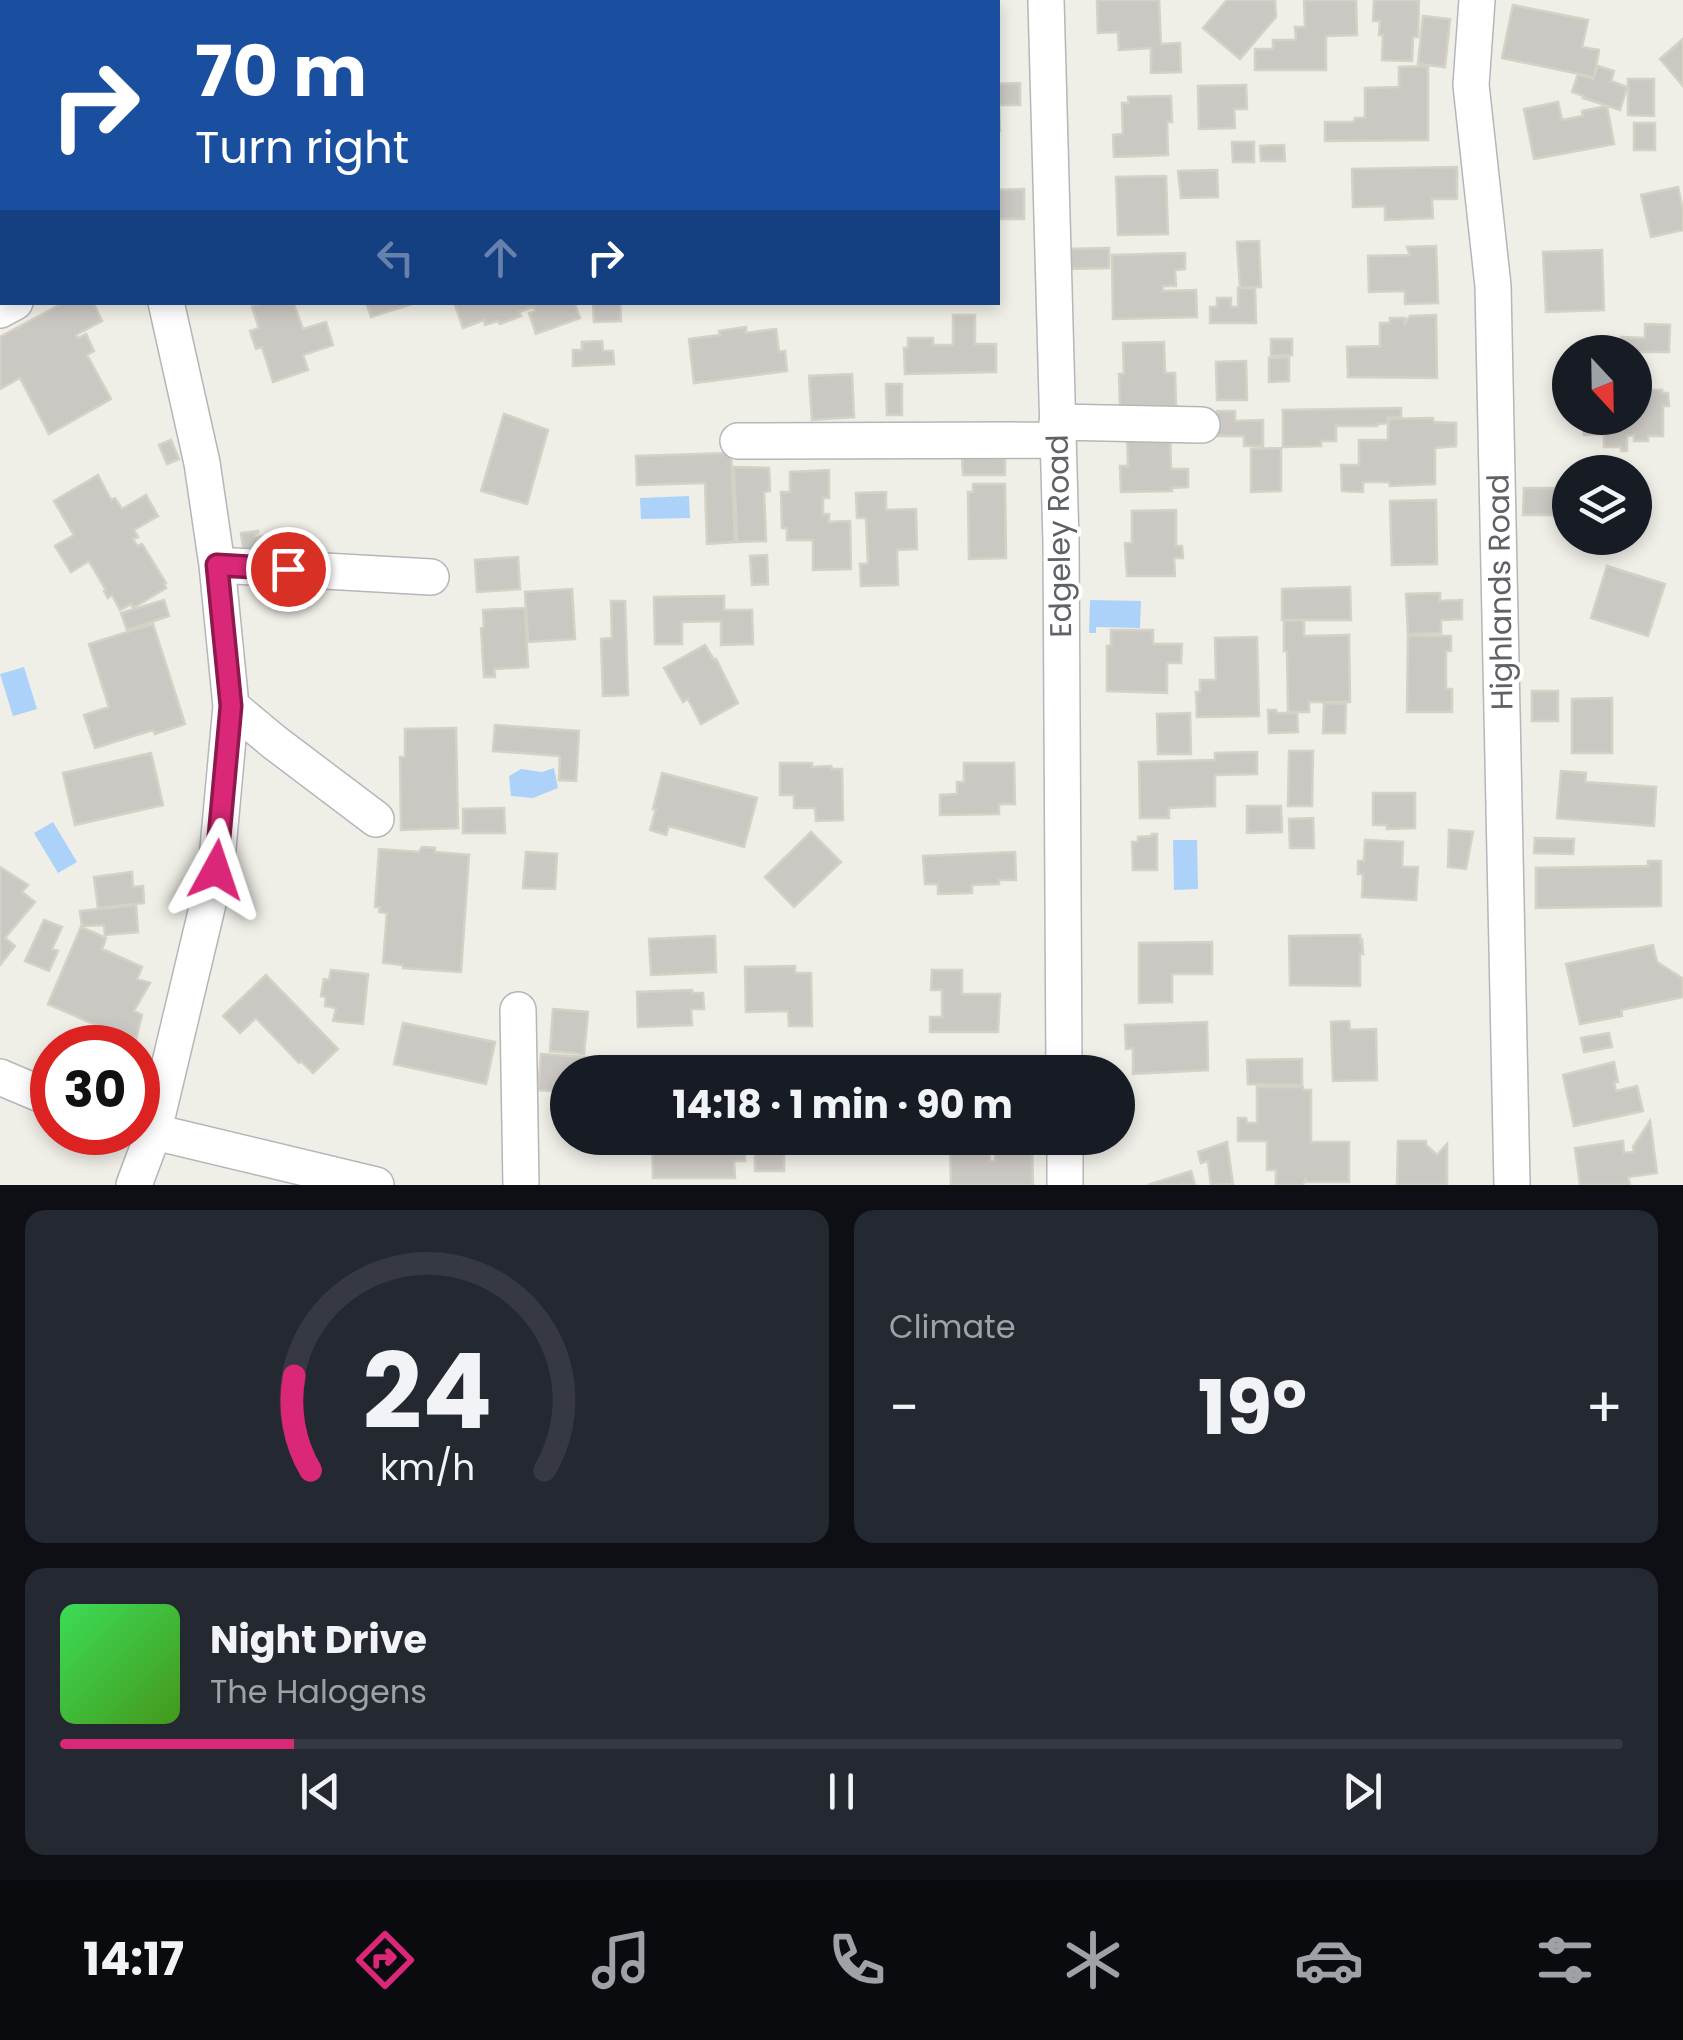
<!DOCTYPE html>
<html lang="en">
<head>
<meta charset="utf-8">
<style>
  :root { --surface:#171b24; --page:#242831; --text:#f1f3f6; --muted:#9ea1a6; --line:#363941; --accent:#db2777 }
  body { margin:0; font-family:Poppins,sans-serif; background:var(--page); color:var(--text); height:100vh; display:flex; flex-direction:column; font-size:38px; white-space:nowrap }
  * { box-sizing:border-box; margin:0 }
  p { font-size:32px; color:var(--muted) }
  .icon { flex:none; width:55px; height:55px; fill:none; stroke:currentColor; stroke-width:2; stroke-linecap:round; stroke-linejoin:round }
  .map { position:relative; height:1185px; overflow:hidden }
  .panel { display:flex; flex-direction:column; gap:25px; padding:25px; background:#0d0f14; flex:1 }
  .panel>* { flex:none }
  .top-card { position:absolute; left:0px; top:0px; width:1000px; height:305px; box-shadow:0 5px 15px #0003; background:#1a4fa0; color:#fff; overflow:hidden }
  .needle { width:65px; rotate:158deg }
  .fabs { position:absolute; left:1552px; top:335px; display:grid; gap:20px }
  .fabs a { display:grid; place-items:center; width:100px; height:100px; border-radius:50%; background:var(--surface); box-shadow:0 5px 15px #0003; font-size:50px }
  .speed { position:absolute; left:30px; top:1025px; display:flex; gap:20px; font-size:50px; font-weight:700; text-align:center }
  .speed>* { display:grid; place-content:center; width:130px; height:130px; border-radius:50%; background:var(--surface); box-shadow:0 5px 15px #0003; line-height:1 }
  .speed .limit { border:15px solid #d22; background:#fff; color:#111 }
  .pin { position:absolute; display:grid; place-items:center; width:85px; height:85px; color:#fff; margin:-42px; border:5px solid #fff; border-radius:50%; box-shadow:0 2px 10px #0007 }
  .me { position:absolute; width:110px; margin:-55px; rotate:5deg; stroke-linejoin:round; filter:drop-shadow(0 0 8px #0008) }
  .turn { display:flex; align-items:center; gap:35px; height:210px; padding:0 30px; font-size:45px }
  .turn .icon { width:130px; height:130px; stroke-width:2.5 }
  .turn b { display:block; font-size:70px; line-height:85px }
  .lanes { display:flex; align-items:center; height:95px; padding:0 30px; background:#0003; justify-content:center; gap:50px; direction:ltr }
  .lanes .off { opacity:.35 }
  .big { font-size:75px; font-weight:700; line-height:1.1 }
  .panel .tile { flex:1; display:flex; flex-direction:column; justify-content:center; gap:15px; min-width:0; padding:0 35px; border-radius:20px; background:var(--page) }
  .panel .dial { align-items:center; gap:0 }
  .dial svg { height:260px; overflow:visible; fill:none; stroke:var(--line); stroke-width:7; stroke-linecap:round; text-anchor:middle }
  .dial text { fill:var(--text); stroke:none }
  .song { display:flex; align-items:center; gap:30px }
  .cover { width:120px; height:120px; border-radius:15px; background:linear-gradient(135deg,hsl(130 70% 55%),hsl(100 70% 35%)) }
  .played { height:10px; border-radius:5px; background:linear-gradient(90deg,var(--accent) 15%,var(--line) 15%) }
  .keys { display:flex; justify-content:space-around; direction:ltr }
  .heat { display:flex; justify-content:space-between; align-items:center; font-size:55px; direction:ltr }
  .panel .tiles { flex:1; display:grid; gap:25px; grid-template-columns:1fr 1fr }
  .tile:last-child { grid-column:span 2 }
  .trip { position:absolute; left:550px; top:1055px; width:585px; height:100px; border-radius:50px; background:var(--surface); box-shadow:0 5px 15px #0003; font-weight:700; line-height:100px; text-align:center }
  .menu { display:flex; height:160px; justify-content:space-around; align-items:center; background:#090b0e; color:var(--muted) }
  .menu .icon { width:70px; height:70px }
  .menu .selected { color:var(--accent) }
  .menu b { font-size:45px; color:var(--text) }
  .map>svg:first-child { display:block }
</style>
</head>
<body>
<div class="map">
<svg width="1683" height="1185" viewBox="0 0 1683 1185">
  <rect width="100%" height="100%" fill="#efeee7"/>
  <path fill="#acd2fa" d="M689,496L690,518L641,519L640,498Z
    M1090,600L1141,601L1140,628L1096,627V633H1089Z
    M24,667L37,709L13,716L0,674Z
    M554,768L558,788L533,798L511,796L509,776L521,769L542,772Z
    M53,822L77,862L58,873L34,833Z
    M1173,840H1197L1198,889L1174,890Z"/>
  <path fill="#cbc8c4" stroke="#d4d1c5" stroke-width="2.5" d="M1097,0H1159L1161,44L1180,43L1181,72L1151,73V48L1119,50L1118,32L1098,33Z
    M1227,0H1275L1276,17L1240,59L1203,28Z
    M1304,0H1356L1357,35L1326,36V70H1255V49H1273V40H1296L1295,27H1305Z
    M1374,0H1419L1418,37H1413L1412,61L1382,60L1383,35H1379L1380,21H1373Z
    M1513,5L1588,20L1582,47L1599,50L1594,77L1502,58Z
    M1423,16L1450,19L1445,67L1418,64Z
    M1683,39V86L1660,59Z
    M1428,66V140L1325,141V122H1354L1355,118H1365V88L1399,87V67Z
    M1598,66L1614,71L1611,81L1627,87L1620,110L1583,98L1584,96L1572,92L1578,74L1593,79Z
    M1628,79H1654V116L1628,115Z
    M1020,83V105H999L1000,131H998V84Z
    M1246,85L1247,109H1234L1235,128L1199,129L1198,86Z
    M1171,96L1172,122H1167L1168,155L1114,157L1113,135L1123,134L1122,103H1129L1128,97Z
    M1558,102L1562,120L1583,116L1582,111L1607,106L1614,144L1534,159L1524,109Z
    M1634,123H1655V150H1634Z
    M1232,142H1254V162H1233Z
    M1284,145L1285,161H1261L1260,146Z
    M1457,167V199H1432L1433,218L1385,220V206L1353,207L1352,169Z
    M1217,170L1218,197L1181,198L1178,171Z
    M1166,176L1168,234L1118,235L1116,177Z
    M1678,187L1683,211V230L1651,237L1641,195Z
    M1024,189V219H998V245V190Z
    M1259,241L1261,287L1240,288L1237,242Z
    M1436,246L1438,303L1405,304V291L1369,292L1368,256L1410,255L1407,247Z
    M1109,248V268L1068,269L1067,249Z
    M1602,250L1604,310L1546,312L1543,252Z
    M1185,253V269L1175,270L1176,286H1163V291L1196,290L1197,317L1113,319L1112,255Z
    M1238,288H1255L1256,323H1210V307H1217V298H1231V307H1238Z
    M65,302H93L102,321L76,335L78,338L86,334L94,351L87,355L111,399L49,434L20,378L0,389V337Z
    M267,302H293L303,329L326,322L333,345L303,355L308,370L273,382L262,347L256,349L250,331L259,328L252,307Z
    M366,302H412V304L371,317Z
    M454,302H574L580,318L536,334L529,313L535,311L533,307L519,312L521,316L500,324L498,321L485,325L484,320L463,328Z
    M593,302H620L621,321L594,322Z
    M953,315H975V344H996V372L905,374L904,348H908V338H933V345H953Z
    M1436,315L1437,378L1348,377L1347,347L1380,346V323H1390V318H1405V323L1410,316Z
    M1645,324L1670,325L1669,352H1621V337L1645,338Z
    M746,327V333L776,329L779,352L785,351L787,371L694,383L689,339L720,335L719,331Z
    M1271,339H1292V355L1271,356Z
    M602,341L603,351H613L614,364L573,366V350H582V342Z
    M1164,342L1165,373H1175L1176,406L1166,407V409L1120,410L1119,374H1124L1123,343Z
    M1289,357V381L1269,382V358Z
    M1246,361L1247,400H1217L1216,362Z
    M852,374L854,417L812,420L809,376Z
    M886,384H902V415H887Z
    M1635,390H1662V393H1668L1669,406H1663V436H1648V441H1634V435L1627,436V451H1621V447H1604V434L1584,435L1583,418H1635Z
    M1401,408V417L1388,418V423L1377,424V426H1336V441H1321V446L1283,447V410Z
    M1217,411H1235V421L1263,420V446H1244V436H1218Z
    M504,414L548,430L527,504L481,491Z
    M1433,418L1434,422L1456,423V446L1435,448V484L1390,486L1389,482H1363V492L1342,491L1341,465H1359V440H1388V419Z
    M1170,428L1171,469H1188V487L1171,488L1172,491L1121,492L1120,466H1128L1127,429Z
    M171,440L179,459L167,464L159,445Z
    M1281,448V491L1251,492V449Z
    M731,453L735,542L707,544L705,483L637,485L636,456Z
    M1005,455V475H963L962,456Z
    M734,467L769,468L770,491L764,492L766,541L737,542Z
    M829,470V498H823V514H829V522L850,521L851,569L813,570V540H787V528H782L781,492H790V472Z
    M98,475L111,500L115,498L122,509L146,495L158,516L134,530L138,537L133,539L137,546L142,544L166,583L164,584L166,588L133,608L131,604L120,610L112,595L108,598L104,591L106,590L89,561L71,572L55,546L74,535L54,501Z
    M973,484H1005L1006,558L969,559L968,492H973Z
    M1524,488H1558V515H1523Z
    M886,492V510L916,509L917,549L897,550L898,585L861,586L860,564H868L866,518H857L856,493Z
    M1436,500L1437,564L1392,565L1390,501Z
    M1176,510V546H1182L1183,558H1174L1175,576H1127L1125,543H1132V511Z
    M258,531V533L255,534V537L265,536L266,547H261L262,554L244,556L241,533Z
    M767,555L768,584L752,585L750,556Z
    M518,557L520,589L477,592L475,560Z
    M1607,566L1665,584L1648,636L1591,618Z
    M1350,587L1351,620H1282V589Z
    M572,589L575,639L528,642L525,592Z
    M1440,593V601L1462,600V619L1441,620V633L1408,634L1406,594Z
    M724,596V610H752L753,644L721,645V621L682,622V644H655L654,597Z
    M164,600L169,616L127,630L121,613Z
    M611,601H625L628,695L603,696L601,639L612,638Z
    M525,608L528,667L494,669L495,677H484L481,628L484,627L483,610Z
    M1304,620V636L1349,635L1350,702H1309V712H1288L1287,651H1284V621Z
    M153,624L185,724L155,734L153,730L95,748L84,715L109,707L89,644Z
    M1111,630H1153V644H1182L1181,663H1167V693L1107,691V646H1111Z
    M1408,636H1451V651H1446V689H1452V712H1407Z
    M1257,637L1259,716L1197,717L1196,692H1200V680H1216L1215,638Z
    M705,645L714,660L716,659L738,703L701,724L688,699L683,702L664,668Z
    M1532,691H1558V721H1532Z
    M1612,698V753H1572V699Z
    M1324,703L1346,704L1345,733H1323Z
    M1268,710H1276L1277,713H1297L1298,732L1269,733Z
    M1190,713L1191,754H1158L1157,714Z
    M495,725L579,731L576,781L559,780L560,756L493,751Z
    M456,728L458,828L401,830L400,757H405V729Z
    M1289,751H1313L1312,806H1288Z
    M1257,752V774L1215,775V806L1169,808V818H1140L1139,762L1215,760V753Z
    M151,753L163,805L75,825L63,773Z
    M780,763H812V767L831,766L832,769H842L843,820L816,821L815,808H794V795H780Z
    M964,763H1014L1015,804H999V814L940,815V795L957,794V782H964Z
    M1561,771L1586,773L1585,782L1656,787L1654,826L1557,818Z
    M662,773L757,798L744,847L669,826L666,835L650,830L656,809H653Z
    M1373,793H1415V828L1387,829V825H1373Z
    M1247,806H1281L1282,832L1247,833Z
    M504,808L505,833H463V809Z
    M1313,818L1314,848H1290L1289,819Z
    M1449,830L1473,832L1466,869L1448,867Z
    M811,832L841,862L794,907L765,877Z
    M1152,834H1157V870H1133L1132,842H1138V837L1152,836Z
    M1535,838L1574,839L1573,854L1534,853Z
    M1365,840L1403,842L1402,867H1418L1416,900L1362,897L1363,874H1358V861H1364Z
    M422,847L435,848V852L469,855L461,972L403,968V965L383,963L387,913L379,912L380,907H375L379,849L419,852Z
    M526,852L557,854L555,889L523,888Z
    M1015,852L1016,880H999V884L972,885V893L938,894V884H925L923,856Z
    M1648,861H1661V906L1536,908V868L1648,866Z
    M0,867L28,885L22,892L35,902L5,938L15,946L0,965Z
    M132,872L133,887L143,886L144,903L98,908L94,877Z
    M136,905L138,932L105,935L104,925L82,926L80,911Z
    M44,920L62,927L52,949L58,951L49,971L25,961Z
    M81,927L106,938L102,949L142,967L137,979L150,983L134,1011L142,1015L136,1039L123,1033L121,1036L48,1004Z
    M1360,935V942L1362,940L1363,954L1360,953V986L1290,985L1289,936Z
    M715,936L716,972L651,975L649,939Z
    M1212,942V974H1172V1002L1139,1003V943Z
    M1653,945L1657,962L1682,978L1683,997L1621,1010L1622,1016L1580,1024L1566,964Z
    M795,966V973H811L812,1026H789L788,1011L746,1012L745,967Z
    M331,970L368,974L363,1024L333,1021L336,1008L325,1006L326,997L321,996L324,979L329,980Z
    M932,970H962V994H1000L998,1032H930V1017H942V990H931Z
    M266,975L338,1049L313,1073L301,1061L299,1063L256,1018L240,1033L223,1016Z
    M692,990V993H703L704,1009H691L692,1025L638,1027L637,992Z
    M553,1009L588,1012L584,1054L550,1051Z
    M1349,1021L1350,1030L1376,1029L1377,1080L1333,1081L1331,1022Z
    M1207,1022L1208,1070L1133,1074V1048L1126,1049L1125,1025Z
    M403,1023L495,1042L486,1084L394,1064Z
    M1609,1033L1612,1047L1584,1052L1581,1038Z
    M541,1054L614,1059L613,1072H568V1102H555V1091L538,1090Z
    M1302,1059V1085L1248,1084L1247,1060Z
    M1614,1062L1618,1082H1614L1616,1091L1637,1086L1643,1111L1574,1126L1563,1075Z
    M1041,1068V1072H968V1069Z
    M1257,1087H1303V1090H1311V1142H1349V1182H1306V1178L1303,1185H1276V1170H1267V1141H1238V1118H1246L1247,1123H1257Z
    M1650,1121L1657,1173L1628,1177L1630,1185H1580L1575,1148L1623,1141L1624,1153L1634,1152L1633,1147Z
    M652,1138H745V1161H734L735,1178H653Z
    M755,1138H855V1147L784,1148V1171H755Z
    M950,1138H989L990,1161H995V1138H1032L1033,1185H951Z
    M1398,1141H1426V1145L1437,1155L1447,1144V1185H1397Z
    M1227,1142L1233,1184L1211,1185L1208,1161L1201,1163L1198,1152Z
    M1191,1171L1195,1185H1148Z"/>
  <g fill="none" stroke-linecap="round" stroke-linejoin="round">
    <g stroke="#b4b6ba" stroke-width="38">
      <path id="minor" d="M12,0L13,2
        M1046,0L1061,542L1064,1072
        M1477,0L1471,85L1493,286L1512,1185
        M429,2L434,0
        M0,310L15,302
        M1057,422L1202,425
        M738,441L1058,440
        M217,565L431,577
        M231,706L274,742L376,819
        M518,1010L521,1185
        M0,1077L52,1099
        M138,1128L376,1185
        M1065,1138V1185
        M134,1185L153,1134L216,870L231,706L217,565L202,463L166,302"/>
    </g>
    <use href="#minor" stroke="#fff" stroke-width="35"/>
  </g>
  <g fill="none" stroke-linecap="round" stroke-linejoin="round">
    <g stroke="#8e194d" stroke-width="25">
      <path id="route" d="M216,870L231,706L217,565L288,569"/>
    </g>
    <use href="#route" stroke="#db2777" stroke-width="18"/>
  </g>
  <g text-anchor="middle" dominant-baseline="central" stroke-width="8" stroke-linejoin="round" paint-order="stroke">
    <g font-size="30" fill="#5e6166" stroke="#fff">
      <text transform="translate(1059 536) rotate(-91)">Edgeley Road</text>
      <text transform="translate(1500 592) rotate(-91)">Highlands Road</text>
    </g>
  </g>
</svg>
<div class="fabs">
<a><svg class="needle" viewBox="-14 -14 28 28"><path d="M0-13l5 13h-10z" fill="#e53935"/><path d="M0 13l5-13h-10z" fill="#9ea1a6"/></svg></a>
<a><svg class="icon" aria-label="layers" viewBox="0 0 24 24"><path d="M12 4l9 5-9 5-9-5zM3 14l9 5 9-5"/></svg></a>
</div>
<div class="speed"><div class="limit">30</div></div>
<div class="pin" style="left:288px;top:569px;background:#d93025"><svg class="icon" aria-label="arrive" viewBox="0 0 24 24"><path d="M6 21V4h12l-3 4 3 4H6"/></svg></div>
<svg class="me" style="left:216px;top:870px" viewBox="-20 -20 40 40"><path d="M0-17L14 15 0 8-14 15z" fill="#db2777" stroke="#fff" stroke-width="4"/></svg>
<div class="trip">14:18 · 1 min · 90 m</div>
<div class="top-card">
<div class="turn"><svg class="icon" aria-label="right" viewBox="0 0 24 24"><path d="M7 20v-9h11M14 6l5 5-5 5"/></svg><div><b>70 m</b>Turn right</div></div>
<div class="lanes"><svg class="icon off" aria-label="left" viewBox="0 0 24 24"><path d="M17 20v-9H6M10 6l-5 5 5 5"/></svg><svg class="icon off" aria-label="ahead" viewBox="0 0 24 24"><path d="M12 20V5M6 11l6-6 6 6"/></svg><svg class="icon" aria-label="right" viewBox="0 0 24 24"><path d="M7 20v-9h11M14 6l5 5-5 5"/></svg></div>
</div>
</div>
<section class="panel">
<div class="tiles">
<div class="tile dial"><svg viewBox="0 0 100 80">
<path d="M14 69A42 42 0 1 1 86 69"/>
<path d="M14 69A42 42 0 0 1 9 40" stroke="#db2777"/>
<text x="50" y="56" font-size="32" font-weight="700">24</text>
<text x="50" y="72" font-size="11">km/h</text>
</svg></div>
<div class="tile"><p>Climate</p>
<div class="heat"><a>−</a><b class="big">19°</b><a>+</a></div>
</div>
<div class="tile">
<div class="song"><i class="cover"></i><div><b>Night Drive</b><p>The Halogens</p></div></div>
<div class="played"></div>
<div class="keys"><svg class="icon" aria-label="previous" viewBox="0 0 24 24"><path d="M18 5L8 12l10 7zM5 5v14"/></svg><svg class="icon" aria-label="pause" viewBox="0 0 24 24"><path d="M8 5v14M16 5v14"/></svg><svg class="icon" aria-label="next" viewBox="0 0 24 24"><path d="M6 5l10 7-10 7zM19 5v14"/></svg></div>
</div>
</div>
</section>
<nav class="menu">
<b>14:17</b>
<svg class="icon selected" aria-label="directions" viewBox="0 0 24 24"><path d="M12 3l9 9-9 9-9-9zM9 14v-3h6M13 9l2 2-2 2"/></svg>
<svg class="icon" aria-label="music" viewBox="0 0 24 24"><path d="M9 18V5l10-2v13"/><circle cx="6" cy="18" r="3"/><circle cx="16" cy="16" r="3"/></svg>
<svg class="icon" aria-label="phone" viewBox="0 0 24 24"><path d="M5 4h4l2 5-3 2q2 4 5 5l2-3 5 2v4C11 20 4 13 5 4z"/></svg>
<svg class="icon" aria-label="climate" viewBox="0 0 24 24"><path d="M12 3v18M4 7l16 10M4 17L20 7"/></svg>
<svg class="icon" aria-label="car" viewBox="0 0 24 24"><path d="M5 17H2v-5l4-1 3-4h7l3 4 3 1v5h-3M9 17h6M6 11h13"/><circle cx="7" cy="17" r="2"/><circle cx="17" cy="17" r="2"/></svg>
<svg class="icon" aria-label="filters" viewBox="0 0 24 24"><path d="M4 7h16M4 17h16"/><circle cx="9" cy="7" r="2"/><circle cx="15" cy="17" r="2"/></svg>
</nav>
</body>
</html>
